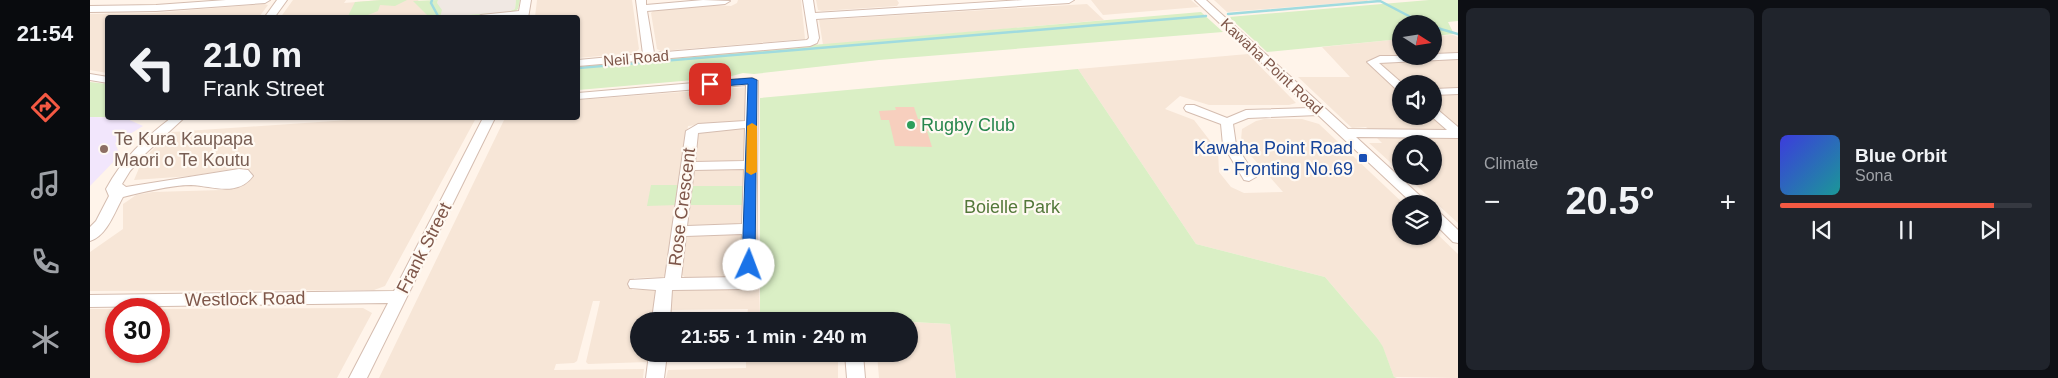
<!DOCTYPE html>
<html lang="en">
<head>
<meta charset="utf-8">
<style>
  :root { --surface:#171b24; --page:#20242c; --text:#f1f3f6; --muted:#9ea1a6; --line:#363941; --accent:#f45943 }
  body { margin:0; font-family:Helvetica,sans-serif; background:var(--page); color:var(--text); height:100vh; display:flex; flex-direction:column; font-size:19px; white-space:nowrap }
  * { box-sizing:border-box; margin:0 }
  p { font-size:16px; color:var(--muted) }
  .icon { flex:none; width:28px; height:28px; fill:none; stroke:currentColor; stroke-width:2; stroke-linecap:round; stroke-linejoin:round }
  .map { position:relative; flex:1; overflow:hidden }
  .side { display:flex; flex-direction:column; gap:8px; padding:8px; background:#0d0f14; width:600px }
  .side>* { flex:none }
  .banner { position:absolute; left:15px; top:15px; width:475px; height:105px; border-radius:5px; box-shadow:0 1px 4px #0004; background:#171b24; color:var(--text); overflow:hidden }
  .needle { width:32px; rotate:102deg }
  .tools { position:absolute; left:1302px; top:15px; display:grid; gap:10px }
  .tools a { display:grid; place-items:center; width:50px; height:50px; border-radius:50%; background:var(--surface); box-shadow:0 1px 4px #0004; font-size:25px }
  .speed { position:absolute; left:15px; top:298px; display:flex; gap:10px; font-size:25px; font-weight:700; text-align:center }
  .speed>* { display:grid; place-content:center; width:65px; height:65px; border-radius:50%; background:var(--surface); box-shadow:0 1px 4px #0004; line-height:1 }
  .speed .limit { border:8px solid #d22; background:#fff; color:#111 }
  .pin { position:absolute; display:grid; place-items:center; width:42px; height:42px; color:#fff; margin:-21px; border-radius:10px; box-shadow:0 2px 8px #0006 }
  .me { position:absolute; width:55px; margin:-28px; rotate:2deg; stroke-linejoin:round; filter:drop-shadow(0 0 4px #0008) }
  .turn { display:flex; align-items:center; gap:18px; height:105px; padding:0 15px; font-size:22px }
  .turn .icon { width:65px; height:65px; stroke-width:2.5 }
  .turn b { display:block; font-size:35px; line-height:42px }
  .big { font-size:38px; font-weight:700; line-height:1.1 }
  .side .widget { flex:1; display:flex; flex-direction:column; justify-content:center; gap:8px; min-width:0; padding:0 18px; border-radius:8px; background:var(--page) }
  .song { display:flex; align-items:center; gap:15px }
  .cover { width:60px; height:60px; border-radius:8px; background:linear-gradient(135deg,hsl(240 70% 55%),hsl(180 70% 35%)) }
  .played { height:5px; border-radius:2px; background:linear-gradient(90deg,var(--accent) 85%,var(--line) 85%) }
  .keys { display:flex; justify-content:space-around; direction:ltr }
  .heat { display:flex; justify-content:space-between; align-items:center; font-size:28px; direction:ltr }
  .side .tiles { flex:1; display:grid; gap:8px; grid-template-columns:repeat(2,1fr) }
  .trip { position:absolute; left:540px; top:312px; width:288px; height:50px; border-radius:25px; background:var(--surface); box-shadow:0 1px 4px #0004; font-weight:700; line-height:50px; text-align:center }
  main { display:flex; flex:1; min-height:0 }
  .menu { display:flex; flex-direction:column; width:90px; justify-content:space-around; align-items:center; background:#090b0e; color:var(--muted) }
  .menu .icon { width:35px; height:35px }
  .menu .current { color:var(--accent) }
  .menu b { font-size:22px; color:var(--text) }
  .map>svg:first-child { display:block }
</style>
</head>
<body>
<main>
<nav class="menu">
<b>21:54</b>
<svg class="icon current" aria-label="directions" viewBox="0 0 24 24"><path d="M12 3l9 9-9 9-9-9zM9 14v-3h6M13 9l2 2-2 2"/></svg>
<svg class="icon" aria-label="music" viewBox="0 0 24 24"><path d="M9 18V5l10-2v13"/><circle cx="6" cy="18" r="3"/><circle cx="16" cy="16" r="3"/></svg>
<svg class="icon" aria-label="phone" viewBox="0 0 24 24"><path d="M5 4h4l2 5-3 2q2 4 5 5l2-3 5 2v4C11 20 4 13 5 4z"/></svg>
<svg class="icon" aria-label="climate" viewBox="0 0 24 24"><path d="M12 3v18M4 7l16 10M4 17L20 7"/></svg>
</nav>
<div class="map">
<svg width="1368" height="378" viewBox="0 0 1368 378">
  <rect width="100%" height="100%" fill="#fff4ea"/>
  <path fill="#f7e6d7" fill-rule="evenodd" d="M203,0H256L254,3L291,0H328L339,17L190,18Z
    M447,0H542L549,49L545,53L488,58V18L445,17Z
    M648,0H711L715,39L571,51L567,49L561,13L563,11L621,5L641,6L647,3Z
    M726,0H807L809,3L807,6L732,11L728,10Z
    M1001,0H1101L1109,7L1013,15Z
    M1124,0H1277L1278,1L1137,12Z
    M174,4L178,5L169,17L18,18L17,73L0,70V14L63,13Z
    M997,4L1014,20L733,45L729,20Z
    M1363,35L1368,37V223L1316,176H1344V144H1311V172L1279,143H1292L1276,127L1262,128L1208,77H1260L1232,47L1311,39V56H1344V36ZM1311,84H1344V116H1311Z
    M1158,54L1206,103L1199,105H1119L1090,96L1075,109L1104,120L1128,151L1129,172L1141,187L1154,193L1193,192L1154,148L1151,140L1152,129L1166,121L1174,119H1212L1229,124L1314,204H1311V236H1344V231L1368,254V378L1304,377L1293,348L1288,339L1235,277L1106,244L988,69Z
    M658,87V120L598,126L577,275L573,277L544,278L542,290H567L570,292L566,321H549V354H561L560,360L558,362L498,364L496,362L510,301H503L487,361L484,363L466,364L464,370L554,369L553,378H289L415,118H488V100Z
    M287,118H386L295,286L284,290L0,291V252L33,229V204L39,200L46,195L63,192L132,190L155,183L163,177L161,171L155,167L101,176L44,180L52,161L64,148L82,132Z
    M653,127L657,129L656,159L652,162H608L604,160L607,133Z
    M654,168L655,186H601L603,170Z
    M599,205H655L653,224L598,225L597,224Z
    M600,233H650L655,236L654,274L649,277L596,278L591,274L595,236Z
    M669,288L670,314L747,318V321H582L583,317L657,315L658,309L576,310L581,290Z
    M273,308L282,313L247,378H0V309H26V351H69V309Z
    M819,322L860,324L866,378H789L787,354H819Z
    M578,354H748V378H576L578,370L656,368V359L577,362Z"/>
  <path fill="#f0e8e3" d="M348,0H426L425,9L417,12L349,17L350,15L347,3Z"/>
  <path fill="#f2e6fc" d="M0,117L35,118L53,126L25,143L30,155L0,186Z"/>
  <path fill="#daefc5" d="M291,0H317L305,6L290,5L288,11L278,15L258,16L265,2Z
    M348,0L347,3L352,10L350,17L417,12L425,9L426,0H430L428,9L422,13L369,18L339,17L323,1Z
    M1339,0H1368V21L1358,22L1364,34L1344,36V24H1311V39L1177,52L1139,17Z
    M1111,12L1133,32L789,60L664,74L653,73L638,77L488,90V65Z
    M988,69L1106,244L1235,277L1288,339L1293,347L1304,377L1307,378H866L860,324L670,314V98Z
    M0,82L17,84V117H0Z
    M561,185H590L587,205L557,206Z
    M601,186H655V205H599Z"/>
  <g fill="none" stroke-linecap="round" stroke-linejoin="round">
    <path stroke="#a0dbdf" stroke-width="2.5" d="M342,0L341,3L348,16L346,18
      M1290,1L1334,24
      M1138,14L1290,1
      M1344,27L1368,34
      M488,68L1116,16"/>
  </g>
  <path fill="#f7cfbe" d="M805,107H824L828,119H839L843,131H837L842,147L805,146L799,120H791L789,111L806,110Z"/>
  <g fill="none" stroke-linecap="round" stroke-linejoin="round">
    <g stroke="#d5bdb0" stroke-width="2">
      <path id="minor" d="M136,0H180L175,3L66,11L0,12V6L66,5Z
        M187,0H197L184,18H174Z
        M431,0H441L438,18H386L391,15L429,11Z
        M546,0H556V5L613,0L640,1L635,4L557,11L564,53L717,40L719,38L713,0H723L725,13L933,0H984L979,3L726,19L729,38L727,43L720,46L488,66V60L553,54Z
        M1105,0H1116L1258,129L1357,130L1341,116H1344V109L1348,110L1368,127V138L1266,137L1339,204H1323L1228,115L1158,118L1143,124L1146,145L1166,177L1159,181L1154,180L1133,145L1131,124L1096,111L1094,108L1096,105H1104L1137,118L1156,110L1220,108Z
        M1368,53V59L1289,63L1313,84H1311V91L1307,90L1277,62L1290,56H1344V54Z
        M0,74L18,77V83L0,80Z
        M662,78L668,81L666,283L664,287L658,289L582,290L580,321H564L563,312L566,290L540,288L538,284L540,280L575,278L596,131L608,124L655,121L656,85L488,99V93ZM655,128L654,161L605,162L608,133ZM654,169L652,224L597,226L604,170ZM652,234L650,277L591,278L596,236Z
        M1368,88V94L1344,95V89Z
        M81,118H94L56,153L40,171L32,184L36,187L149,169L158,170L163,176C148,197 122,186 101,185C81,185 53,192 33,197C25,211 17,236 0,241V227L6,221L19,196L16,189C32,159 55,138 81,118Z
        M393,118H405L277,378H259L298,303L0,307V295L304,291Z
        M1344,210L1349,212L1368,230V243L1363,242L1344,223Z
        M559,354H577L574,378H556Z
        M755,354H773L775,378H757Z"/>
    </g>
    <use href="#minor" fill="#fff" fill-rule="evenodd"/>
  </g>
  <path fill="#1a73e8" stroke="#114b97" d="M662,78L667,80L665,265L663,268H654L652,265L658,84L620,87L615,84L620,81Z"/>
  <path fill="#f59e0b" d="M662,123L667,126V172L661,175L656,172L657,126Z"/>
  <circle fill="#2e9e5b" stroke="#fff9f2" stroke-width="2" cx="821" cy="125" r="5"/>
  <circle fill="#8d6e63" stroke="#fff9f2" stroke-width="2" cx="14" cy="149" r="5"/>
  <rect fill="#1a4fb4" stroke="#fff9f2" stroke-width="2" x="1268" y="153" width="10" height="10" rx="2.5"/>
  <g text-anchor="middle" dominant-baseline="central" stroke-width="4.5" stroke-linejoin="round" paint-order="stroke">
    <g font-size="15" fill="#7e5649" stroke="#fff9f2">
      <text transform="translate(546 58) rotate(-5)">Neil Road</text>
      <text transform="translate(1182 66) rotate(43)">Kawaha Point Road</text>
    </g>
    <g font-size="18" fill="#27864d" stroke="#fff9f2" text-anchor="start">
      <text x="831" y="125">Rugby Club</text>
    </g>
    <g font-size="18" fill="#785e54" stroke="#fff9f2" text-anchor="start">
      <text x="24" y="139">Te Kura Kaupapa<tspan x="24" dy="21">Maori o Te Koutu</tspan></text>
    </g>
    <g font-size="18" fill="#164399" stroke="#fff9f2" text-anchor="end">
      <text x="1263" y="148">Kawaha Point Road<tspan x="1263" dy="21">- Fronting No.69</tspan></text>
    </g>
    <g font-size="18" fill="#7e5649" stroke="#fff9f2">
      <text transform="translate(592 207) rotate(-83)">Rose Crescent</text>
      <text transform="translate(334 248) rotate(-63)">Frank Street</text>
      <text transform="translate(155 299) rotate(-1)">Westlock Road</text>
    </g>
    <g font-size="18" fill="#53783a" stroke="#fff9f2">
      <text x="922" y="207">Boielle Park</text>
    </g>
  </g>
</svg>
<div class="tools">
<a><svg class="needle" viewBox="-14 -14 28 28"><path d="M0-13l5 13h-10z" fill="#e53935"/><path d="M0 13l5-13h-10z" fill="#9ea1a6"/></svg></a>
<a><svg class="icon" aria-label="sound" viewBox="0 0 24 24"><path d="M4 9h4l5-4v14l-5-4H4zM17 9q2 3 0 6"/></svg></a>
<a><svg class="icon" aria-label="search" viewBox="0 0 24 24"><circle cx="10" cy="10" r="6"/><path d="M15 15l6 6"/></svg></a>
<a><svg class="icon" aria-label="layers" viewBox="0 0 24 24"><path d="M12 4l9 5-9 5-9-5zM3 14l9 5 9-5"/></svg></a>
</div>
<div class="speed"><div class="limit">30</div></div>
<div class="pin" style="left:620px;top:84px;background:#d93025"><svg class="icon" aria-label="arrive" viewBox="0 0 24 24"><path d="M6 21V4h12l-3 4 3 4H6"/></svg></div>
<svg class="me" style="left:659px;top:265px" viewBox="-20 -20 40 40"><circle r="19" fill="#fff"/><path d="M0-13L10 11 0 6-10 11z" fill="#1a73e8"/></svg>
<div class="trip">21:55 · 1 min · 240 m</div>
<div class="banner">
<div class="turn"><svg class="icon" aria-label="left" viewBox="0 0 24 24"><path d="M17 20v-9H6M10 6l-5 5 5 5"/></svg><div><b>210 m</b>Frank Street</div></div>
</div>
</div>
<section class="side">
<div class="tiles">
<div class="widget"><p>Climate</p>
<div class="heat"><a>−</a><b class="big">20.5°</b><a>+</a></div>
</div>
<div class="widget">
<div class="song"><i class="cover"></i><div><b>Blue Orbit</b><p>Sona</p></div></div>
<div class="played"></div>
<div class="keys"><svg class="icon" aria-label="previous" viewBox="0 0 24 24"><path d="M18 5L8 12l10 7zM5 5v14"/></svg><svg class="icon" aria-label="pause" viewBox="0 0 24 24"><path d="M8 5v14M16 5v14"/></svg><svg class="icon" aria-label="next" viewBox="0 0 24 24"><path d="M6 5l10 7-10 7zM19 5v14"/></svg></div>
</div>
</div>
</section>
</main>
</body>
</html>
